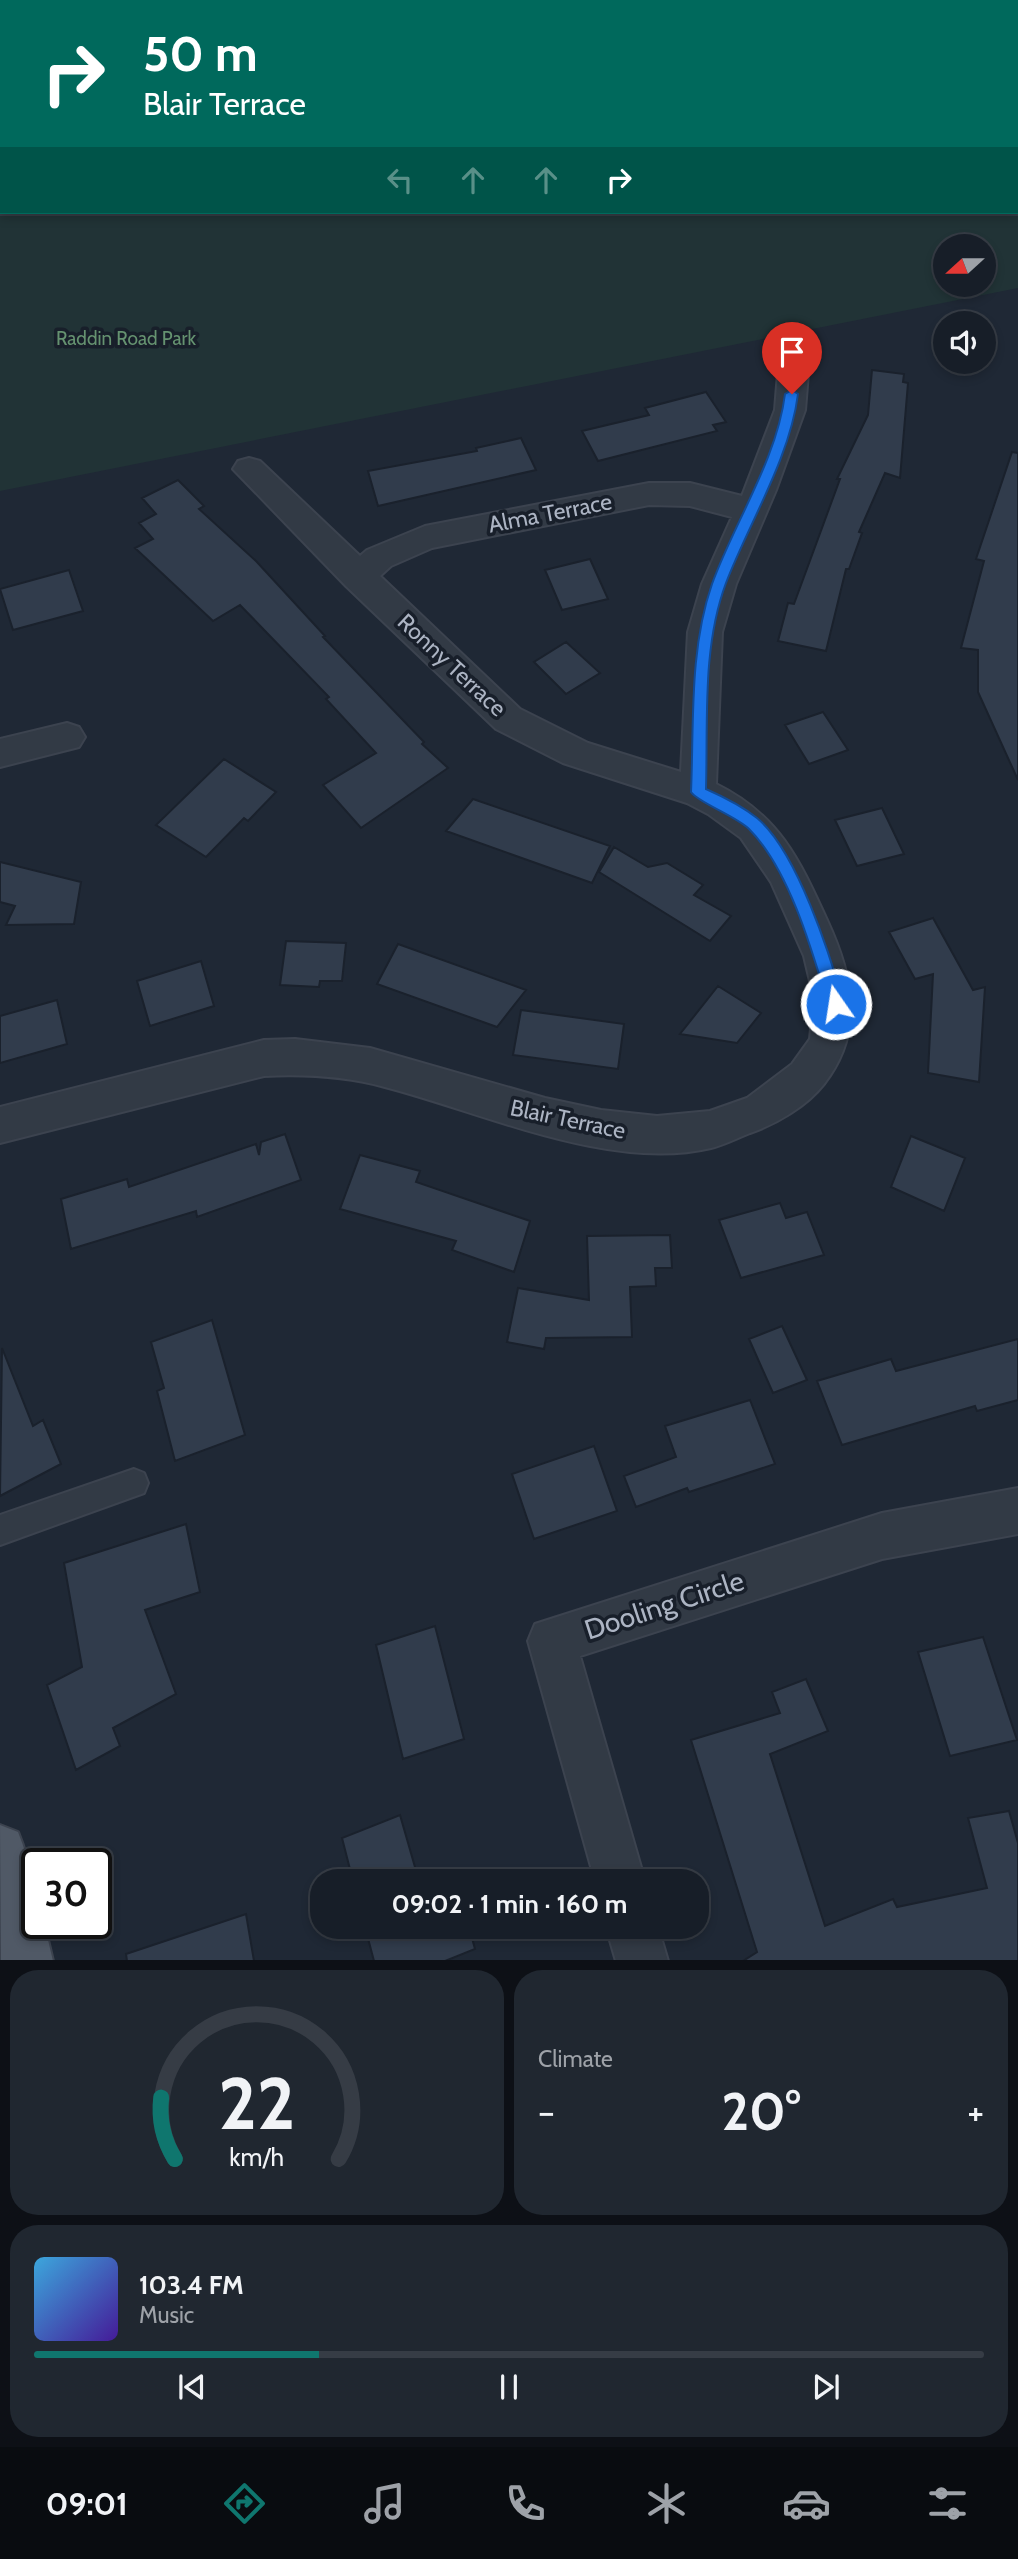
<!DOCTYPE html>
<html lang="en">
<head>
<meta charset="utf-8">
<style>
  :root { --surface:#171e28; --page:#202730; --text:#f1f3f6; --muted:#9ea2a8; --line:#363c45; --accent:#0f766e }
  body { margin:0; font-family:Cabin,sans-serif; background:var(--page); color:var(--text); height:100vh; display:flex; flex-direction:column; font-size:26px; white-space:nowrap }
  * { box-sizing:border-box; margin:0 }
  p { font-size:23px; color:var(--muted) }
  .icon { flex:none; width:38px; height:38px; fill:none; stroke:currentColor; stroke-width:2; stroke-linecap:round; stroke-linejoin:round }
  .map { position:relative; height:1960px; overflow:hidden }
  .sheet { display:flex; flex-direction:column; gap:10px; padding:10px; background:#0d1016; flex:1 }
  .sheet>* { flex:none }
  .guide { position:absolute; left:0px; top:0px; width:1018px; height:214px; box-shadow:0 4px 10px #0003,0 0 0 2px var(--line); background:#00695c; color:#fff; overflow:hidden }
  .needle { width:46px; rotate:249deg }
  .tools { position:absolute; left:933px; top:234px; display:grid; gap:14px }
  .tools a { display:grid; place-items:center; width:63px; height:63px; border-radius:50%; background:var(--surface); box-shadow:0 4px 10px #0003,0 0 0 2px var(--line); font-size:35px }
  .speed { position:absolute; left:21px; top:1848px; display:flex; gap:14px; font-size:35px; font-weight:700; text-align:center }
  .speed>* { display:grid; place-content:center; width:91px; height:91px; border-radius:50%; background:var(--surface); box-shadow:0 4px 10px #0003,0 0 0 2px var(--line); line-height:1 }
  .speed .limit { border:4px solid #111; border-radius:10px; background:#fff; color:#111 }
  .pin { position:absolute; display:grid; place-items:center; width:60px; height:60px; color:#fff; margin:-72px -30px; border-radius:50% 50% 50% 0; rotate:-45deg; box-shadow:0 0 7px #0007 }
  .pin .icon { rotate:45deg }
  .me { position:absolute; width:77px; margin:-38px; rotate:347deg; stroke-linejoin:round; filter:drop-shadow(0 0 5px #0008) }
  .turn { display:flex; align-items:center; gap:24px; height:147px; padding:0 28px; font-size:32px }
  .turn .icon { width:91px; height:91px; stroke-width:2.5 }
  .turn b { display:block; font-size:49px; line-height:60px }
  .lanes { display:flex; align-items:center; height:66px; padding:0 28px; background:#0003; justify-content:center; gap:35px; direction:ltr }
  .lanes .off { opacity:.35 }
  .big { font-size:52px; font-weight:700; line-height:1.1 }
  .sheet .tile { flex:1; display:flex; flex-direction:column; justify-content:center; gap:10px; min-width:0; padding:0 24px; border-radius:28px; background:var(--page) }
  .sheet .dial { align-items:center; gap:0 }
  .dial svg { height:182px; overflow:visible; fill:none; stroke:var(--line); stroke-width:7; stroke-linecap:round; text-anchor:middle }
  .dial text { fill:var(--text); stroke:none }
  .song { display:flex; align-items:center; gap:21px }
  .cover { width:84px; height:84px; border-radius:10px; background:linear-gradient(135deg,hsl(200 70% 55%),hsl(260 70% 35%)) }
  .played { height:7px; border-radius:4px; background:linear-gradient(90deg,var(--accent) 30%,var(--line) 30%) }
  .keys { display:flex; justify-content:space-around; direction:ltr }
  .heat { display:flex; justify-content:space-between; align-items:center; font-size:38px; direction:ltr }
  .sheet .tiles { flex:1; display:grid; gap:10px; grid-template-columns:1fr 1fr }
  .tile:last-child { grid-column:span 2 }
  .trip { position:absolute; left:310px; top:1869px; width:399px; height:70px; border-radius:28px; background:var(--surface); box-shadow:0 4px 10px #0003,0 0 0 2px var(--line); font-weight:700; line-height:70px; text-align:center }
  .tabs { display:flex; height:112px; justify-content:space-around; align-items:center; background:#090c10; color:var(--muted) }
  .tabs .icon { width:49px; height:49px }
  .tabs .on { color:var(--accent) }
  .tabs b { font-size:32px; color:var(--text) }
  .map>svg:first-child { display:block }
</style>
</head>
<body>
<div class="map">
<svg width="1018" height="1961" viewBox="0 0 1018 1961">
  <rect width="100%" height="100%" fill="#1f2835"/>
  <path fill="#213336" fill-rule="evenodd" d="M436,0H1018V288L0,491V109L2,212H1017V2ZM945,247H984V285H945Z"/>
  <path fill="#313c4c" stroke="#1a212c" stroke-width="2" d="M872,370L904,374L903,382L908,383L900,478L885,473L859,532L862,533L849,569H846L826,651L778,641L788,603L794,604L840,479H837L868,415Z
    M706,392L726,422L713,425L717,431L598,461L582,431L649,415L645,408Z
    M521,438L536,470L378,506L368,471L477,451L476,448Z
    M1012,452L1018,453V780L978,692V650L961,648L984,561L976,559Z
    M178,480L204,506L199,509L256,561L325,636L323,637L424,742L422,744L448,768L361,828L323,785L376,753L326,699L329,697L240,605L213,621L135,548L153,539L139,523L156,514L142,498Z
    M590,559L608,599L562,610L545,570Z
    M69,570L83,611L13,630L0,589Z
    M566,642L600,673L566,694L534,662Z
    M823,712L848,750L809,764L785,725Z
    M224,759L276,792L248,821L244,818L206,857L156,825Z
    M473,799L610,846L592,883L446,831Z
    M882,808L904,854L857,866L835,820Z
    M614,847L648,867L667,863L703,885L694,895L731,916L710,941L599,872Z
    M0,862L81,882L74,924L6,925L15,906L0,902Z
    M933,918L973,990L985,987L979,1082L928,1073L933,974L915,979L889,932Z
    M286,941L346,943L342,981H320L319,987L280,985Z
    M398,944L526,990L497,1027L377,984Z
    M201,961L214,1006L150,1026L137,981Z
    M718,986L761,1013L737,1043L680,1034Z
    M57,1000L67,1044L0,1063V1016Z
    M521,1010L624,1024L618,1069L513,1055Z
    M285,1134L301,1180L197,1217L196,1211L71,1249L61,1199L127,1179L129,1187L256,1144L259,1155L261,1142Z
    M911,1136L965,1158L944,1211L891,1187Z
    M360,1155L420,1171L416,1182L530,1221L514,1272L452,1250L456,1241L340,1209Z
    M780,1203L786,1218L807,1212L824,1255L741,1278L719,1220Z
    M670,1235L672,1268H655L656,1286L630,1287L632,1337L546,1338L544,1349L507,1342L518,1288L589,1300L587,1236Z
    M212,1320L245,1435L175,1461L157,1391L164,1388L151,1342Z
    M782,1326L807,1380L773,1393L749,1339Z
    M1018,1339V1400L977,1411L975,1406L842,1445L817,1381L891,1359L896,1371Z
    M2,1348L33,1426L43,1420L61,1464L0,1496Z
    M750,1400L775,1464L689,1492L687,1488L636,1507L624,1476L676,1457L665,1426Z
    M594,1446L617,1511L534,1539L512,1474Z
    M186,1524L200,1592L145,1610L176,1694L113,1728L120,1746L76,1770L47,1685L82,1667L64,1563Z
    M435,1626L464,1739L403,1759L376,1645Z
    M983,1637L1017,1740L950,1756L918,1652Z
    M806,1679L828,1731L770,1754L825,1926L893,1899L897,1907L987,1888L968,1818L1009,1811L1018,1843V1961H743L757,1952L691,1740L780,1713L772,1692Z
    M400,1815L419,1881H353L342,1838Z
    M246,1914L254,1961H127L126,1954Z
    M365,1927H469L475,1949L445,1961H374Z"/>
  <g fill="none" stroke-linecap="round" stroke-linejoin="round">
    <g stroke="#3c434f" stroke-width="4">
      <path id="lane" d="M134,1469L144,1473L148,1483L144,1493L0,1545V1515Z"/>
    </g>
    <g stroke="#3c434f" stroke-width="4">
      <path id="street" d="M135,0H166L134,2Z
        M286,0H310L311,2H286Z
        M0,25H2V41H0Z
        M794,351L805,354L809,361L805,410L776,490L736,584L722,632L716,784C779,815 799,859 827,920C853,976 865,1031 824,1084C807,1106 776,1124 750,1133C737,1138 724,1145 711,1148C610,1172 482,1112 385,1087C345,1076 305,1074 264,1076L0,1143V1107L264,1040L295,1039L370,1048L545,1098L601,1110L657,1116L710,1111L747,1098L792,1064L810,1039L814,998L804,956L771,882L741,838L708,814L687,803L563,763L496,729L346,586L233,469L238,461L249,458L260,461L360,556L367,550L425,526L649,483H690L742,496L775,410L779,361L783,354ZM649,505L690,506L732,517L702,584L688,632L681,772L588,743L520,709L380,576L391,566L432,548Z
        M67,723L79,727L85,737L79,747L0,767V739Z
        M1018,1488V1534L882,1559L580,1656L645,1881H595L528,1641L535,1624L882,1513Z
        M606,1927H658L668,1961H616Z"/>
    </g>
    <g stroke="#3c434f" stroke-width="4">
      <path id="primary" d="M0,1825L18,1832C30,1862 37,1891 37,1923H44L53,1961H1Z"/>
    </g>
    <use href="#lane" fill="#323a45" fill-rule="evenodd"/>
    <use href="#street" fill="#323a45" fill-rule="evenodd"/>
    <use href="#primary" fill="#505966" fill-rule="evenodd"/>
  </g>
  <path fill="#1a73e8" stroke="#114b97" stroke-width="2" d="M792,390L798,394C790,458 749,523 726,583C702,647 708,721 706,789C724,797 742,806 757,818C797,851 830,955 844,1004L836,1011L828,1004C812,950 789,869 749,829C736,816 697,802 691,792C694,724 689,650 712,584C734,523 777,459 785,394Z"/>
  <g text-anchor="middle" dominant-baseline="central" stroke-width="7" stroke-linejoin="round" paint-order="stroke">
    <g font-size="19" fill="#659270" stroke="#181f2a">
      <text x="126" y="338">Raddin Road Park</text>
    </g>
    <g font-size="23" fill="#acb4c3" stroke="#181f2a">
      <text transform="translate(550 513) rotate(-11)">Alma Terrace</text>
      <text transform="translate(452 665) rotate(43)">Ronny Terrace</text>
      <text transform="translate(568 1119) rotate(12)">Blair Terrace</text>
    </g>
    <g font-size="28" fill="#acb4c3" stroke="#181f2a">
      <text transform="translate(664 1605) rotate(-18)">Dooling Circle</text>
    </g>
  </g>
</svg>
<div class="tools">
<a><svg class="needle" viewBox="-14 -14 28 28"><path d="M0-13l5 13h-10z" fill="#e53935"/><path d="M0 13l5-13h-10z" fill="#9ea2a8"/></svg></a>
<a><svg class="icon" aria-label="sound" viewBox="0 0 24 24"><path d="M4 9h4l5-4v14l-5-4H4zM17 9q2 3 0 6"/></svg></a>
</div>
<div class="speed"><div class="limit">30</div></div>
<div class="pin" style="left:792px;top:394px;background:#d93025"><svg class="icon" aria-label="arrive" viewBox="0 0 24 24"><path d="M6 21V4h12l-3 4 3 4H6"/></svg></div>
<svg class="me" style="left:836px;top:1004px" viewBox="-20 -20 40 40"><circle r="17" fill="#1a73e8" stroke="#fff" stroke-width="3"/><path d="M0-11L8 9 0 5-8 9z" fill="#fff"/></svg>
<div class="trip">09:02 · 1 min · 160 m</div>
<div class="guide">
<div class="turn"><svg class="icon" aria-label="right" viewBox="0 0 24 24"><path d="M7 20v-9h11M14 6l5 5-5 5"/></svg><div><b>50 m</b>Blair Terrace</div></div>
<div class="lanes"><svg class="icon off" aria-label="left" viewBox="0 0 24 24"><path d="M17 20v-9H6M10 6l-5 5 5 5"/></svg><svg class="icon off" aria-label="ahead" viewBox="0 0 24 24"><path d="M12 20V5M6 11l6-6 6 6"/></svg><svg class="icon off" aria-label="ahead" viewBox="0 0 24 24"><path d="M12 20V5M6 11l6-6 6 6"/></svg><svg class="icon" aria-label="right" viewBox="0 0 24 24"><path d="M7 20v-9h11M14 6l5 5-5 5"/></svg></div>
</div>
</div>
<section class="sheet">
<div class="tiles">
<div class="tile dial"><svg viewBox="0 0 100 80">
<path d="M14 69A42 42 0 1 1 86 69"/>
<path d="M14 69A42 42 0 0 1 8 42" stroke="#0f766e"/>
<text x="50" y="56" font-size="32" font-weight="700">22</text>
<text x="50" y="72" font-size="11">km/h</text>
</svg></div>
<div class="tile"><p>Climate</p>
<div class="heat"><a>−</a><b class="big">20°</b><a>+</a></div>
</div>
<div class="tile">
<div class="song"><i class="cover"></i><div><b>103.4 FM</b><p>Music</p></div></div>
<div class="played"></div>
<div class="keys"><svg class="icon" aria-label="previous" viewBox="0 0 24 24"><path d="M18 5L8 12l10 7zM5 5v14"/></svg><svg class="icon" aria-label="pause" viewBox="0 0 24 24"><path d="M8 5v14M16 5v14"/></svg><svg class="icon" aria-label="next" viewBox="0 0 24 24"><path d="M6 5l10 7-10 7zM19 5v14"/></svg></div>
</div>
</div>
</section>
<nav class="tabs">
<b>09:01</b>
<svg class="icon on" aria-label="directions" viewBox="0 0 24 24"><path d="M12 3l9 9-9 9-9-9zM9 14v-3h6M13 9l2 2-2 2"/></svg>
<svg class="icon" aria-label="music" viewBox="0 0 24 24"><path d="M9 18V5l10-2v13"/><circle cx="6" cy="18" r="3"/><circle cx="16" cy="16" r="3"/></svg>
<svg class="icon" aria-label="phone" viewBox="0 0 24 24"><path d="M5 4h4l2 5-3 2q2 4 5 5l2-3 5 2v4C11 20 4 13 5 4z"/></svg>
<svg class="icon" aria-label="climate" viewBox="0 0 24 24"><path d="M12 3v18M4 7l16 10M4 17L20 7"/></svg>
<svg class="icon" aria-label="car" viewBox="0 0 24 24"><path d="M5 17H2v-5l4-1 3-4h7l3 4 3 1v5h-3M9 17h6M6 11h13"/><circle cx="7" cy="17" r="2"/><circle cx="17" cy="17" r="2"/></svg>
<svg class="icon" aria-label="filters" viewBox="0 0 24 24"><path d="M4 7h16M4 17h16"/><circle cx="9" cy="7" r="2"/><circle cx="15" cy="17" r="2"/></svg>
</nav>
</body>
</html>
